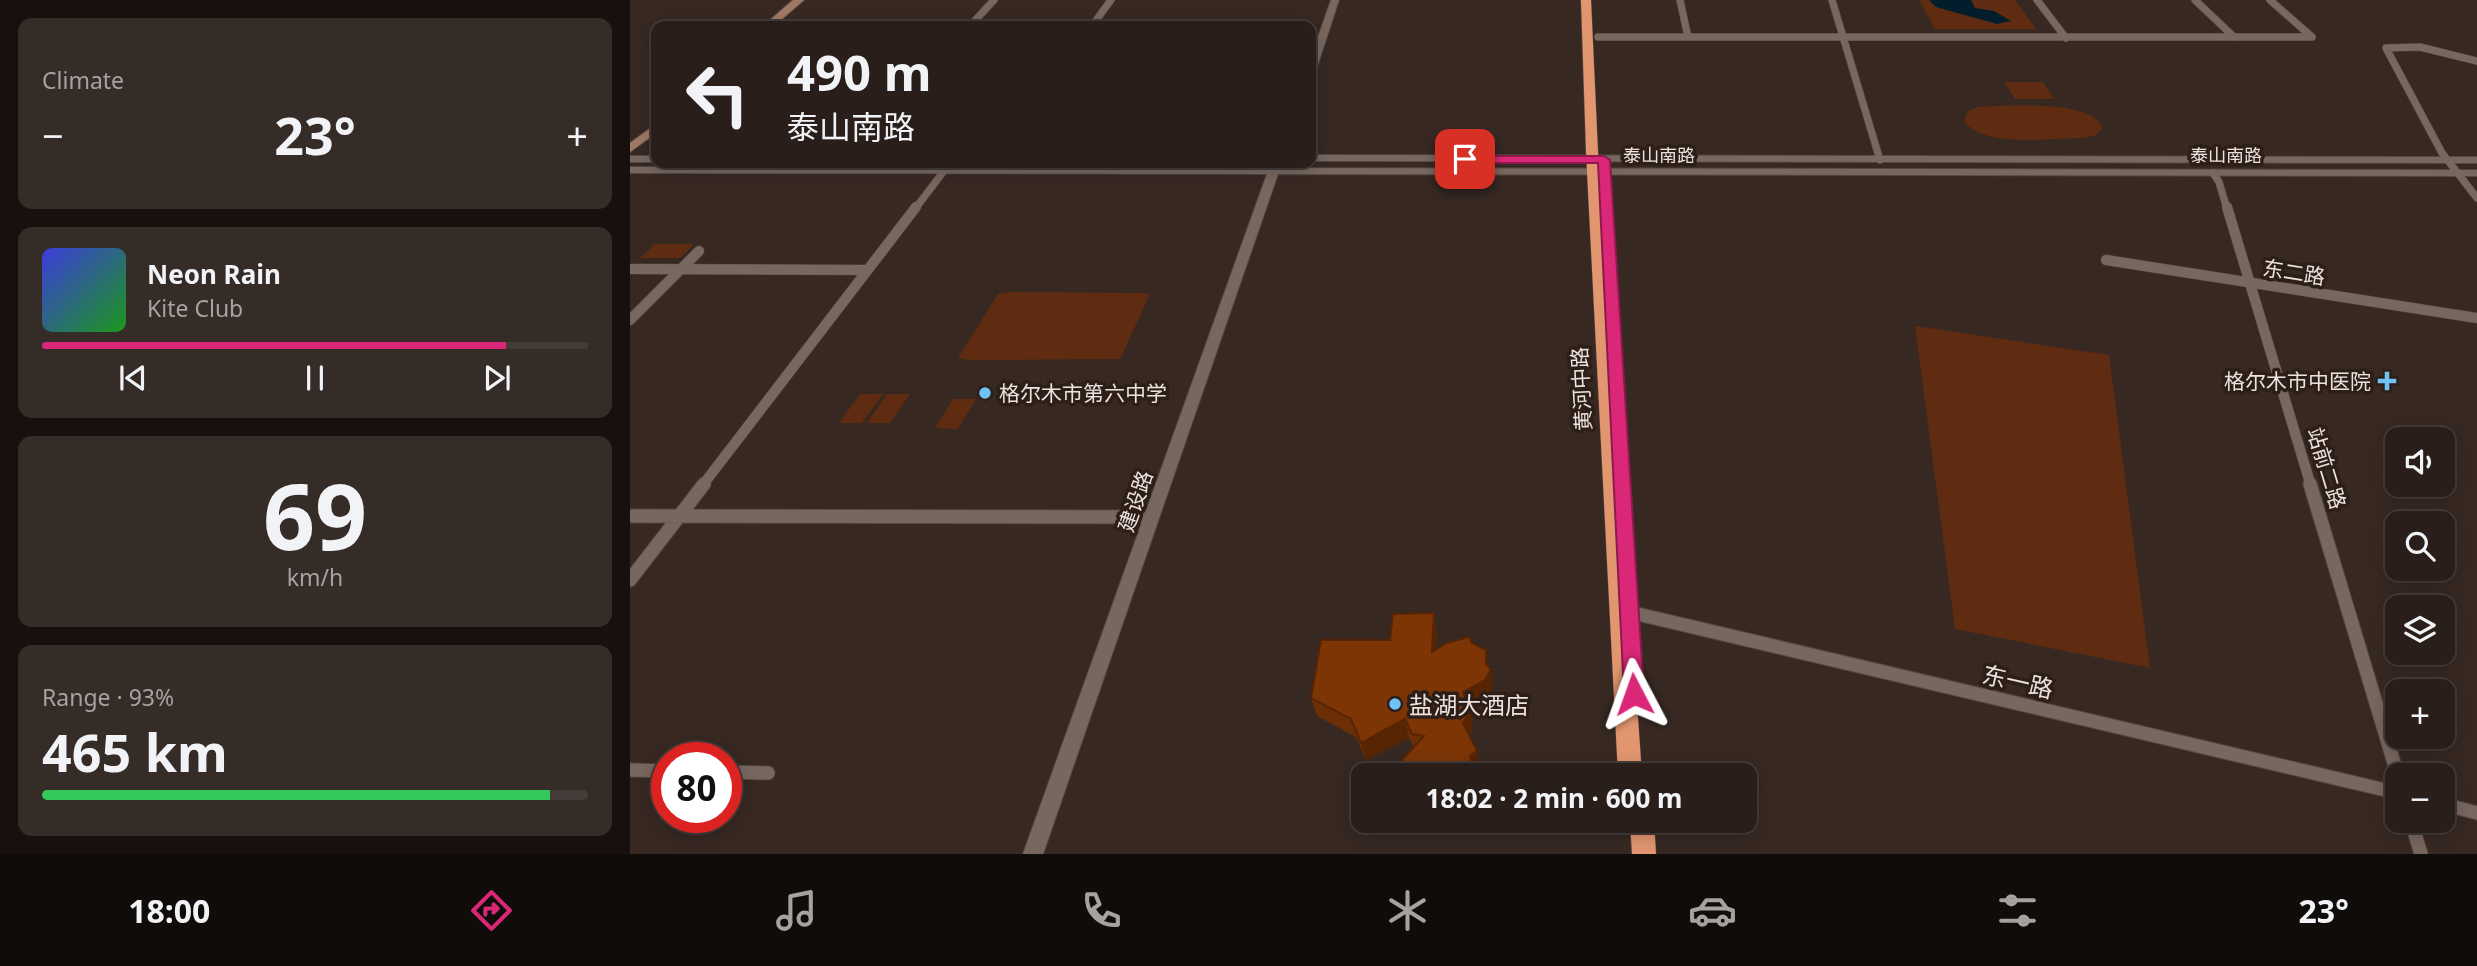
<!DOCTYPE html>
<html lang="en">
<head>
<meta charset="utf-8">
<style>
  :root { --surface:#291e1a; --page:#352b27; --text:#f1f3f6; --muted:#a5a2a2; --line:#453c39; --accent:#db2777 }
  body { margin:0; font-family:"Noto Sans","Noto Sans SC",sans-serif; background:var(--page); color:var(--text); height:100vh; display:flex; flex-direction:column; font-size:26px; white-space:nowrap }
  * { box-sizing:border-box; margin:0 }
  p { font-size:23px; color:var(--muted) }
  .icon { flex:none; width:38px; height:38px; fill:none; stroke:currentColor; stroke-width:2; stroke-linecap:round; stroke-linejoin:round }
  .map { position:relative; flex:1; overflow:hidden }
  .sheet { display:flex; flex-direction:column; gap:18px; padding:18px; background:#17100e; width:630px }
  .sheet>* { flex:none }
  .top-card { position:absolute; left:21px; top:21px; width:665px; height:147px; border-radius:14px; box-shadow:0 4px 18px #0003,0 0 0 2px var(--line); background:#291e1a; color:var(--text); overflow:hidden }
  .buttons { position:absolute; left:1755px; top:427px; display:grid; gap:14px }
  .buttons a { display:grid; place-items:center; width:70px; height:70px; border-radius:14px; background:var(--surface); box-shadow:0 4px 18px #0003,0 0 0 2px var(--line); font-size:35px }
  .speed { position:absolute; left:21px; top:742px; display:flex; gap:14px; font-size:35px; font-weight:700; text-align:center }
  .speed>* { display:grid; place-content:center; width:91px; height:91px; border-radius:50%; background:var(--surface); box-shadow:0 4px 18px #0003,0 0 0 2px var(--line); line-height:1 }
  .speed .limit { border:10px solid #d22; background:#fff; color:#111 }
  .pin { position:absolute; display:grid; place-items:center; width:60px; height:60px; color:#fff; margin:-30px; border-radius:14px; box-shadow:0 4px 10px #0006 }
  .me { position:absolute; width:77px; margin:-38px; rotate:356deg; stroke-linejoin:round; filter:drop-shadow(0 0 5px #0008) }
  .turn { display:flex; align-items:center; gap:24px; height:147px; padding:0 21px; font-size:32px }
  .turn .icon { width:91px; height:91px; stroke-width:2.5 }
  .turn b { display:block; font-size:49px; line-height:60px }
  .big { font-size:52px; font-weight:700; line-height:1.1 }
  .sheet .card { flex:1; display:flex; flex-direction:column; justify-content:center; gap:10px; min-width:0; padding:0 24px; border-radius:14px; background:var(--page) }
  .sheet .dial { align-items:center; gap:0 }
  .dial b { font-size:91px; line-height:1 }
  .song { display:flex; align-items:center; gap:21px }
  .cover { width:84px; height:84px; border-radius:10px; background:linear-gradient(135deg,hsl(240 70% 55%),hsl(120 70% 35%)) }
  .played { height:7px; border-radius:4px; background:linear-gradient(90deg,var(--accent) 85%,var(--line) 85%) }
  .keys { display:flex; justify-content:space-around; direction:ltr }
  .heat { display:flex; justify-content:space-between; align-items:center; font-size:38px; direction:ltr }
  .charge { height:10px; border-radius:5px; background:linear-gradient(90deg,#34c759 93%,var(--line) 0) }
  .trip { position:absolute; left:721px; top:763px; width:406px; height:70px; border-radius:14px; background:var(--surface); box-shadow:0 4px 18px #0003,0 0 0 2px var(--line); font-weight:700; line-height:70px; text-align:center }
  .tabs { display:flex; height:112px; justify-content:space-around; align-items:center; background:#100c0a; color:var(--muted) }
  .tabs .icon { width:49px; height:49px }
  .tabs .active { color:var(--accent) }
  .tabs b { font-size:32px; color:var(--text) }
  main { display:flex; flex:1; min-height:0 }
  .map>svg:first-child { display:block }
</style>
</head>
<body>
<main>
<section class="sheet">
<div class="card"><p>Climate</p>
<div class="heat"><a>−</a><b class="big">23°</b><a>+</a></div>
</div>
<div class="card">
<div class="song"><i class="cover"></i><div><b>Neon Rain</b><p>Kite Club</p></div></div>
<div class="played"></div>
<div class="keys"><svg class="icon" aria-label="previous" viewBox="0 0 24 24"><path d="M18 5L8 12l10 7zM5 5v14"/></svg><svg class="icon" aria-label="pause" viewBox="0 0 24 24"><path d="M8 5v14M16 5v14"/></svg><svg class="icon" aria-label="next" viewBox="0 0 24 24"><path d="M6 5l10 7-10 7zM19 5v14"/></svg></div>
</div>
<div class="card dial"><b>69</b><p>km/h</p></div>
<div class="card"><p>Range · 93%</p><b class="big">465 km</b><div class="charge"></div></div>
</section>
<div class="map">
<svg width="1847" height="854" viewBox="0 0 1847 854">
  <rect width="100%" height="100%" fill="#372822"/>
  <path fill="#5f2c11" d="M1289,0H1385L1406,29H1305Z
    M1374,82H1413L1424,99H1385Z
    M1348,107C1373,106 1466,98 1472,129L1464,136L1452,138C1421,138 1353,148 1334,121L1338,111Z
    M25,244H64L50,258H10Z
    M379,292L513,293L520,294L490,359L340,360L328,358L368,294Z
    M1285,326L1479,355L1520,668L1325,629Z
    M230,394H253L232,423H209Z
    M257,394H280L260,423H237Z
    M323,399H346L328,429L305,428Z"/>
  <path fill="#021d2c" d="M1299,0H1341L1345,8L1364,11L1381,21L1367,24L1306,7Z"/>
  <g fill="none" stroke-linecap="round" stroke-linejoin="round">
    <g stroke="#534742" stroke-width="8">
      <path id="minor-far2" d="M1050,0L1058,37
        M1202,0L1250,160
        M1407,0L1436,38
        M1565,0L1604,37
        M1640,0L1682,37
        M340,26L364,0
        M462,26L481,0
        M968,37H1682
        M1847,61L1790,47L1756,48L1812,153L1847,198
        M1583,173L1589,182L1597,209
        M285,209L320,163"/>
    </g>
    <g stroke="#534742" stroke-width="11">
      <path id="minor-far1" d="M1597,207L1681,486
        M1476,260L1847,318
        M1,269L237,270
        M0,320L69,251
        M72,486L286,207"/>
    </g>
    <g stroke="#534742" stroke-width="15">
      <path id="minor" d="M1680,484L1768,776
        M0,516L522,517
        M0,580L74,484
        M999,612L1768,793
        M0,770L37,771
        M96,772L138,773
        M1813,804L1847,813
        M1781,821L1791,854"/>
    </g>
    <g stroke="#534742" stroke-width="2">
      <path id="tertiary" d="M701,0H709L686,70L681,73V57Z
        M681,155L1847,157V163L681,161Z
        M0,156H26V162H0Z
        M642,163H650V168L1847,170V176L648,174L413,854H393L637,174L0,173V167L640,168Z"/>
    </g>
    <g stroke="#534742" stroke-width="2">
      <path id="secondary" d="M163,0H174L144,26H133Z
        M26,124V133L0,152V143Z"/>
    </g>
    <g stroke="#534742" stroke-width="1">
      <path id="trunk" d="M951,0H961L968,152L1012,775H988L956,152Z
        M1000,821H1024L1026,854H1002Z"/>
    </g>
    <use href="#minor-far2" stroke="#78675f" stroke-width="7"/>
    <use href="#minor-far1" stroke="#78675f" stroke-width="10"/>
    <use href="#minor" stroke="#78675f" stroke-width="13"/>
    <use href="#tertiary" fill="#78675f" fill-rule="evenodd"/>
    <use href="#secondary" fill="#a07965" fill-rule="evenodd"/>
    <use href="#trunk" fill="#e29670" fill-rule="evenodd"/>
  </g>
  <path fill="#6c2e05" d="M807,632L806,649L842,643L857,665L863,688L856,699L840,708L843,729L839,735L849,768L844,772L845,775H770L784,747L779,738L736,760L726,737L687,716L681,698L760,640Z
    M794,821H833L823,826H795Z"/>
  <path fill="#582504" d="M804,613L807,632L805,671L802,652Z
    M861,669L863,688L856,699L836,710L833,692L858,675Z
    M841,711L843,729L835,741L833,723Z
    M775,719L779,738L736,760L731,743Z
    M847,751L849,768L844,772L845,775H842L840,756Z
    M823,821H833L823,826Z"/>
  <path fill="#7d3506" stroke="#582504" stroke-width="2" d="M804,613L802,652L817,643L839,637L842,643L856,650V664L861,669L855,680L833,692L841,711L833,723L847,751L840,756L844,768L842,775H770L773,759L794,736L782,734L775,719L731,743L721,719L681,698L691,640H760L763,614Z"/>
  <path fill="#db2777" stroke="#8e194d" stroke-width="2" d="M974,156L980,160L1014,694L1011,700L1004,703L997,700L994,694L968,163H835L829,159L835,156Z"/>
  <g fill="#70c1f4" stroke="#2d1f18" stroke-width="2.5">
    <path d="M1753.5 370.5h7v7h7v7h-7v7h-7v-7h-7v-7h7z"/>
    <circle cx="355" cy="393" r="7"/>
    <circle cx="765" cy="704" r="7"/>
  </g>
  <g text-anchor="middle" dominant-baseline="central" stroke-width="7" stroke-linejoin="round" paint-order="stroke">
    <g font-size="18" fill="#ebe1dd" stroke="#2d1f18">
      <text x="1029" y="155">泰山南路</text>
      <text x="1596" y="155">泰山南路</text>
    </g>
    <g font-size="21" fill="#ebe1dd" stroke="#2d1f18">
      <text transform="translate(1664 272) rotate(9)">东二路</text>
      <text transform="translate(951 389) rotate(-93)">黄河中路</text>
      <text transform="translate(1697 468) rotate(73)">站前二路</text>
      <text transform="translate(505 501) rotate(-71)">建设路</text>
    </g>
    <g font-size="21" fill="#ebe1dd" stroke="#2d1f18" text-anchor="end">
      <text x="1741" y="381">格尔木市中医院</text>
      <text x="369" y="393" text-anchor="start">格尔木市第六中学</text>
    </g>
    <g font-size="24" fill="#ebe1dd" stroke="#2d1f18">
      <text transform="translate(1388 681) rotate(13)">东一路</text>
    </g>
    <g font-size="24" fill="#ebe1dd" stroke="#2d1f18" text-anchor="start">
      <text x="779" y="704">盐湖大酒店</text>
    </g>
  </g>
</svg>
<div class="buttons">
<a><svg class="icon" aria-label="sound" viewBox="0 0 24 24"><path d="M4 9h4l5-4v14l-5-4H4zM17 9q2 3 0 6"/></svg></a>
<a><svg class="icon" aria-label="search" viewBox="0 0 24 24"><circle cx="10" cy="10" r="6"/><path d="M15 15l6 6"/></svg></a>
<a><svg class="icon" aria-label="layers" viewBox="0 0 24 24"><path d="M12 4l9 5-9 5-9-5zM3 14l9 5 9-5"/></svg></a>
<a>+</a>
<a>−</a>
</div>
<div class="speed"><div class="limit">80</div></div>
<div class="pin" style="left:835px;top:159px;background:#d93025"><svg class="icon" aria-label="arrive" viewBox="0 0 24 24"><path d="M6 21V4h12l-3 4 3 4H6"/></svg></div>
<svg class="me" style="left:1004px;top:694px" viewBox="-20 -20 40 40"><path d="M0-17L14 15 0 8-14 15z" fill="#db2777" stroke="#fff" stroke-width="4"/></svg>
<div class="trip">18:02 · 2 min · 600 m</div>
<div class="top-card">
<div class="turn"><svg class="icon" aria-label="left" viewBox="0 0 24 24"><path d="M17 20v-9H6M10 6l-5 5 5 5"/></svg><div><b>490 m</b>泰山南路</div></div>
</div>
</div>
</main>
<nav class="tabs">
<b>18:00</b>
<svg class="icon active" aria-label="directions" viewBox="0 0 24 24"><path d="M12 3l9 9-9 9-9-9zM9 14v-3h6M13 9l2 2-2 2"/></svg>
<svg class="icon" aria-label="music" viewBox="0 0 24 24"><path d="M9 18V5l10-2v13"/><circle cx="6" cy="18" r="3"/><circle cx="16" cy="16" r="3"/></svg>
<svg class="icon" aria-label="phone" viewBox="0 0 24 24"><path d="M5 4h4l2 5-3 2q2 4 5 5l2-3 5 2v4C11 20 4 13 5 4z"/></svg>
<svg class="icon" aria-label="climate" viewBox="0 0 24 24"><path d="M12 3v18M4 7l16 10M4 17L20 7"/></svg>
<svg class="icon" aria-label="car" viewBox="0 0 24 24"><path d="M5 17H2v-5l4-1 3-4h7l3 4 3 1v5h-3M9 17h6M6 11h13"/><circle cx="7" cy="17" r="2"/><circle cx="17" cy="17" r="2"/></svg>
<svg class="icon" aria-label="filters" viewBox="0 0 24 24"><path d="M4 7h16M4 17h16"/><circle cx="9" cy="7" r="2"/><circle cx="15" cy="17" r="2"/></svg>
<b>23°</b>
</nav>
</body>
</html>
